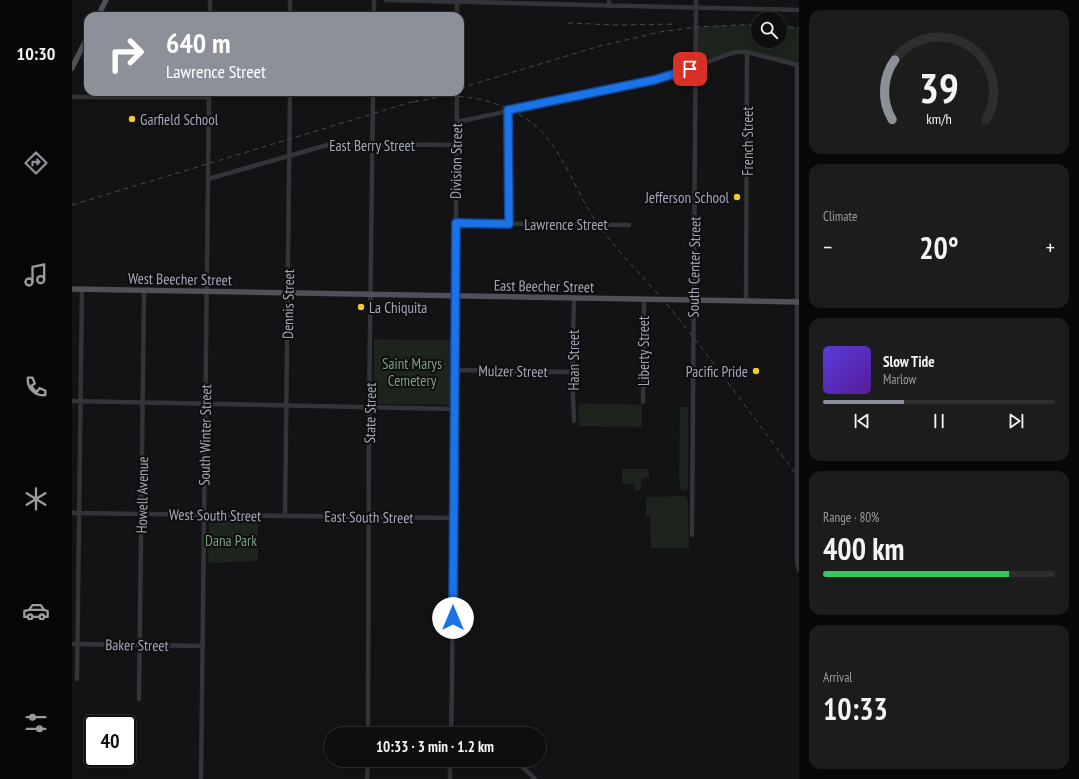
<!DOCTYPE html>
<html lang="en">
<head>
<meta charset="utf-8">
<style>
  :root { --surface:#0e0e0f; --page:#1c1c1d; --text:#f1f3f6; --muted:#9b9c9e; --line:#2e2e2f; --accent:#8c9099 }
  body { margin:0; font-family:"PT Sans Narrow",sans-serif; background:var(--page); color:var(--text); height:100vh; display:flex; flex-direction:column; font-size:15px; white-space:nowrap }
  * { box-sizing:border-box; margin:0 }
  p { font-size:13px; color:var(--muted) }
  .icon { flex:none; width:22px; height:22px; fill:none; stroke:currentColor; stroke-width:2; stroke-linecap:round; stroke-linejoin:round }
  .map { position:relative; flex:1; overflow:hidden }
  .drawer { display:flex; flex-direction:column; gap:10px; padding:10px; background:#080808; width:280px }
  .drawer>* { flex:none }
  .guide { position:absolute; left:12px; top:12px; width:380px; height:84px; border-radius:12px; box-shadow:0 2px 10px #0003,0 0 0 1px var(--line); background:#8c9099; color:#fff; overflow:hidden }
  .controls { position:absolute; left:679px; top:12px; display:grid; gap:8px }
  .controls a { display:grid; place-items:center; width:36px; height:36px; border-radius:50%; background:var(--surface); box-shadow:0 2px 10px #0003,0 0 0 1px var(--line); font-size:20px }
  .speed { position:absolute; left:12px; top:715px; display:flex; gap:8px; font-size:20px; font-weight:700; text-align:center }
  .speed>* { display:grid; place-content:center; width:52px; height:52px; border-radius:50%; background:var(--surface); box-shadow:0 2px 10px #0003,0 0 0 1px var(--line); line-height:1 }
  .speed .limit { border:2px solid #111; border-radius:6px; background:#fff; color:#111 }
  .pin { position:absolute; display:grid; place-items:center; width:34px; height:34px; color:#fff; margin:-17px; border-radius:8px; box-shadow:0 2px 6px #0006 }
  .me { position:absolute; width:44px; margin:-22px; rotate:0deg; stroke-linejoin:round; filter:drop-shadow(0 0 3px #0008) }
  .turn { display:flex; align-items:center; gap:14px; height:84px; padding:0 16px; font-size:18px }
  .turn .icon { width:52px; height:52px; stroke-width:2.5 }
  .turn b { display:block; font-size:28px; line-height:34px }
  .big { font-size:30px; font-weight:600; line-height:1.1 }
  .drawer .widget { flex:1; display:flex; flex-direction:column; justify-content:center; gap:6px; min-width:0; padding:0 14px; border-radius:12px; background:var(--page) }
  .drawer .dial { align-items:center; gap:0 }
  .dial svg { height:104px; overflow:visible; fill:none; stroke:var(--line); stroke-width:7; stroke-linecap:round; text-anchor:middle }
  .dial text { fill:var(--text); stroke:none }
  .song { display:flex; align-items:center; gap:12px }
  .cover { width:48px; height:48px; border-radius:6px; background:linear-gradient(135deg,hsl(250 70% 55%),hsl(270 70% 35%)) }
  .played { height:4px; border-radius:2px; background:linear-gradient(90deg,var(--accent) 35%,var(--line) 35%) }
  .keys { display:flex; justify-content:space-around; direction:ltr }
  .heat { display:flex; justify-content:space-between; align-items:center; font-size:22px; direction:ltr }
  .charge { height:6px; border-radius:3px; background:linear-gradient(90deg,#34c759 80%,var(--line) 0) }
  .trip { position:absolute; left:252px; top:727px; width:222px; height:40px; border-radius:20px; background:var(--surface); box-shadow:0 2px 10px #0003,0 0 0 1px var(--line); font-weight:600; line-height:40px; text-align:center }
  main { display:flex; flex:1; min-height:0 }
  .tabs { display:flex; flex-direction:column; width:72px; justify-content:space-around; align-items:center; background:#060606; color:var(--muted) }
  .tabs .icon { width:28px; height:28px }
  .tabs .current { color:var(--accent) }
  .tabs b { font-size:18px; color:var(--text) }
  .map>svg:first-child { display:block }
</style>
</head>
<body>
<main>
<nav class="tabs">
<b>10:30</b>
<svg class="icon current" aria-label="directions" viewBox="0 0 24 24"><path d="M12 3l9 9-9 9-9-9zM9 14v-3h6M13 9l2 2-2 2"/></svg>
<svg class="icon" aria-label="music" viewBox="0 0 24 24"><path d="M9 18V5l10-2v13"/><circle cx="6" cy="18" r="3"/><circle cx="16" cy="16" r="3"/></svg>
<svg class="icon" aria-label="phone" viewBox="0 0 24 24"><path d="M5 4h4l2 5-3 2q2 4 5 5l2-3 5 2v4C11 20 4 13 5 4z"/></svg>
<svg class="icon" aria-label="climate" viewBox="0 0 24 24"><path d="M12 3v18M4 7l16 10M4 17L20 7"/></svg>
<svg class="icon" aria-label="car" viewBox="0 0 24 24"><path d="M5 17H2v-5l4-1 3-4h7l3 4 3 1v5h-3M9 17h6M6 11h13"/><circle cx="7" cy="17" r="2"/><circle cx="17" cy="17" r="2"/></svg>
<svg class="icon" aria-label="filters" viewBox="0 0 24 24"><path d="M4 7h16M4 17h16"/><circle cx="9" cy="7" r="2"/><circle cx="15" cy="17" r="2"/></svg>
</nav>
<div class="map">
<svg width="727" height="779" viewBox="0 0 727 779">
  <rect width="100%" height="100%" fill="#131214"/>
  <path fill="#1d241e" d="M686,24V41H708V26L727,28V65L670,52L624,67V27Z
    M302,339L379,340L378,405L301,404Z
    M507,403L570,405V426H569L568,427L507,426Z
    M608,407H616V488L614,490L609,491L607,479Z
    M550,469H577V478H570L568,490L563,491V485L550,483Z
    M612,496L615,498L616,501L617,548H579L578,516H574V498L578,497Z
    M137,519H186V561L136,563Z"/>
  <g fill="none" stroke-linecap="round" stroke-linejoin="round">
    <path stroke="#333439" stroke-width="4.5" d="M314,0L727,10
      M537,6V0
      M138,16V0
      M218,16V0
      M302,16V0
      M385,16V0
      M725,65C724,230 726,396 725,561L727,570
      M0,97H137
      M436,111L437,224
      M385,122L596,77L654,55L664,52H675L726,65
      M136,179L259,144L384,145
      M384,223L557,225
      M502,299L500,372L502,421
      M674,301L675,52
      M382,370L500,372
      M0,401L382,409
      M571,402L572,300
      M0,513L380,518
      M213,516L218,92
      M620,535L624,0
      M0,644L131,646
      M5,679L10,289
      M67,699L72,290
      M296,734L297,412L301,92
      M379,734L380,684L385,92
      M378,760C395,760 432,757 447,765C453,768 458,774 463,779
      M129,779L137,92
      M295,779L296,760
      M378,779V760"/>
    <path stroke="#4f5058" stroke-width="5.5" d="M26,16L34,0
      M0,68L16,36
      M0,289L727,302"/>
    <path stroke="#484950" stroke-width="1" stroke-dasharray="5 4" stroke-linecap="butt" d="M496,23L544,25L603,24
      M708,26L727,28
      M388,88L528,46L588,32L624,27L686,24
      M342,102C353,100 364,97 375,96C403,96 430,103 453,118C490,142 501,190 526,224C547,254 574,279 597,307C642,362 684,421 727,478
      M0,205L346,100"/>
  </g>
  <g fill="none" stroke-linecap="round" stroke-linejoin="round">
    <g stroke="#114b97" stroke-width="10">
      <path id="route" d="M381,618L384,223L437,224L436,110L582,80L618,69"/>
    </g>
    <use href="#route" stroke="#1a73e8" stroke-width="7"/>
  </g>
  <g fill="#f4c92b" stroke="#0e0d0f" stroke-width="1.5">
    <circle cx="60" cy="119" r="4"/>
    <circle cx="665" cy="197" r="4"/>
    <circle cx="289" cy="307" r="4"/>
    <circle cx="684" cy="371" r="4"/>
  </g>
  <g text-anchor="middle" dominant-baseline="central" stroke-width="4" stroke-linejoin="round" paint-order="stroke">
    <g font-size="15" fill="#a4a7b5" stroke="#0e0d0f" text-anchor="start">
      <text x="68" y="119">Garfield School</text>
      <text x="657" y="197" text-anchor="end">Jefferson School</text>
      <text x="297" y="307">La Chiquita</text>
      <text x="676" y="371" text-anchor="end">Pacific Pride</text>
    </g>
    <g font-size="15" fill="#a4a7b5" stroke="#0e0d0f">
      <text transform="translate(675 141) rotate(-90)">French Street</text>
      <text x="300" y="145">East Berry Street</text>
      <text transform="translate(384 161) rotate(-89)">Division Street</text>
      <text x="494" y="224">Lawrence Street</text>
      <text transform="translate(622 267) rotate(-89)">South Center Street</text>
      <text transform="translate(108 279) rotate(1)">West Beecher Street</text>
      <text transform="translate(472 286) rotate(1)">East Beecher Street</text>
      <text transform="translate(216 304) rotate(-89)">Dennis Street</text>
      <text transform="translate(571 351) rotate(-90)">Liberty Street</text>
      <text transform="translate(501 360) rotate(-90)">Haan Street</text>
      <text transform="translate(441 371) rotate(1)">Mulzer Street</text>
      <text transform="translate(298 413) rotate(-89)">State Street</text>
      <text transform="translate(133 435) rotate(-89)">South Winter Street</text>
      <text transform="translate(70 495) rotate(-89)">Howell Avenue</text>
      <text transform="translate(143 515) rotate(1)">West South Street</text>
      <text transform="translate(297 517) rotate(1)">East South Street</text>
      <text transform="translate(65 645) rotate(1)">Baker Street</text>
    </g>
    <g font-size="15" fill="#7aa081" stroke="#0e0d0f">
      <text x="340" y="363">Saint Marys<tspan x="340" dy="17">Cemetery</tspan></text>
      <text x="159" y="540">Dana Park</text>
    </g>
  </g>
</svg>
<div class="controls">
<a><svg class="icon" aria-label="search" viewBox="0 0 24 24"><circle cx="10" cy="10" r="6"/><path d="M15 15l6 6"/></svg></a>
</div>
<div class="speed"><div class="limit">40</div></div>
<div class="pin" style="left:618px;top:69px;background:#d93025"><svg class="icon" aria-label="arrive" viewBox="0 0 24 24"><path d="M6 21V4h12l-3 4 3 4H6"/></svg></div>
<svg class="me" style="left:381px;top:618px" viewBox="-20 -20 40 40"><circle r="19" fill="#fff"/><path d="M0-13L10 11 0 6-10 11z" fill="#1a73e8"/></svg>
<div class="trip">10:33 · 3 min · 1.2 km</div>
<div class="guide">
<div class="turn"><svg class="icon" aria-label="right" viewBox="0 0 24 24"><path d="M7 20v-9h11M14 6l5 5-5 5"/></svg><div><b>640 m</b>Lawrence Street</div></div>
</div>
</div>
<section class="drawer">
<div class="widget dial"><svg viewBox="0 0 100 80">
<path d="M14 69A42 42 0 1 1 86 69"/>
<path d="M14 69A42 42 0 0 1 16 23" stroke="#8c9099"/>
<text x="50" y="56" font-size="32" font-weight="700">39</text>
<text x="50" y="72" font-size="11">km/h</text>
</svg></div>
<div class="widget"><p>Climate</p>
<div class="heat"><a>−</a><b class="big">20°</b><a>+</a></div>
</div>
<div class="widget">
<div class="song"><i class="cover"></i><div><b>Slow Tide</b><p>Marlow</p></div></div>
<div class="played"></div>
<div class="keys"><svg class="icon" aria-label="previous" viewBox="0 0 24 24"><path d="M18 5L8 12l10 7zM5 5v14"/></svg><svg class="icon" aria-label="pause" viewBox="0 0 24 24"><path d="M8 5v14M16 5v14"/></svg><svg class="icon" aria-label="next" viewBox="0 0 24 24"><path d="M6 5l10 7-10 7zM19 5v14"/></svg></div>
</div>
<div class="widget"><p>Range · 80%</p><b class="big">400 km</b><div class="charge"></div></div>
<div class="widget"><p>Arrival</p><b class="big">10:33</b></div>
</section>
</main>
</body>
</html>
